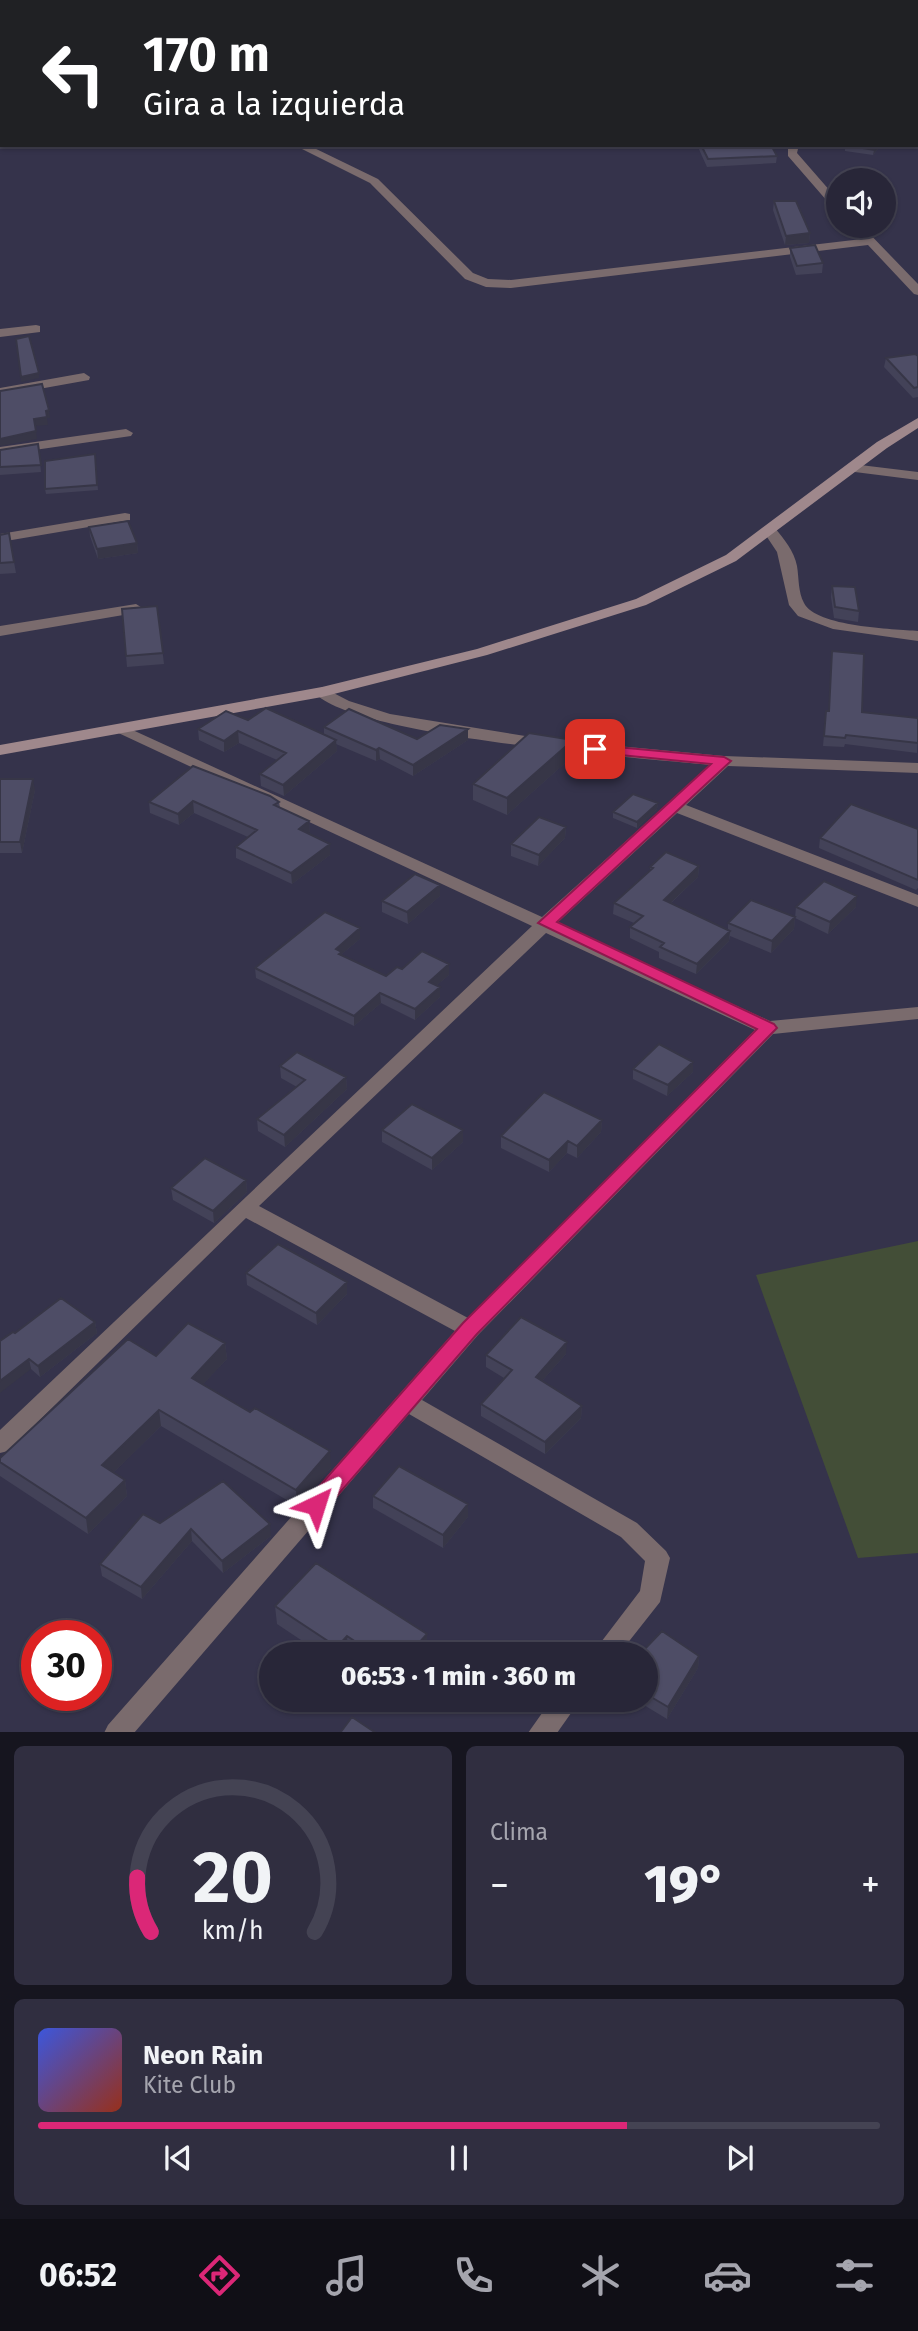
<!DOCTYPE html>
<html lang="es">
<head>
<meta charset="utf-8">
<style>
  :root { --surface:#282638; --page:#302e40; --text:#f1f3f6; --muted:#a5a5ae; --line:#444353; --accent:#db2777 }
  body { margin:0; font-family:"Fira Sans",sans-serif; background:var(--page); color:var(--text); height:100vh; display:flex; flex-direction:column; font-size:26px; white-space:nowrap }
  * { box-sizing:border-box; margin:0 }
  p { font-size:23px; color:var(--muted) }
  .icon { flex:none; width:38px; height:38px; fill:none; stroke:currentColor; stroke-width:2; stroke-linecap:round; stroke-linejoin:round }
  .map { position:relative; height:1732px; overflow:hidden }
  .drawer { display:flex; flex-direction:column; gap:14px; padding:14px; background:#16151f; flex:1 }
  .drawer>* { flex:none }
  .banner { position:absolute; left:0px; top:0px; width:919px; height:147px; box-shadow:0 2px 5px #0004,0 0 0 2px var(--line); background:#202124; color:#fff; overflow:hidden }
  .fabs { position:absolute; left:826px; top:168px; display:grid; gap:14px }
  .fabs a { display:grid; place-items:center; width:70px; height:70px; border-radius:50%; background:var(--surface); box-shadow:0 2px 5px #0004,0 0 0 2px var(--line); font-size:35px }
  .speed { position:absolute; left:21px; top:1620px; display:flex; gap:14px; font-size:35px; font-weight:700; text-align:center }
  .speed>* { display:grid; place-content:center; width:91px; height:91px; border-radius:50%; background:var(--surface); box-shadow:0 2px 5px #0004,0 0 0 2px var(--line); line-height:1 }
  .speed .limit { border:10px solid #d22; background:#fff; color:#111 }
  .pin { position:absolute; display:grid; place-items:center; width:60px; height:60px; color:#fff; margin:-30px; border-radius:14px; box-shadow:0 4px 10px #0006 }
  .me { position:absolute; width:77px; margin:-38px; rotate:41deg; stroke-linejoin:round; filter:drop-shadow(0 0 5px #0008) }
  .turn { display:flex; align-items:center; gap:24px; height:147px; padding:0 28px; font-size:32px }
  .turn .icon { width:91px; height:91px; stroke-width:2.5 }
  .turn b { display:block; font-size:49px; line-height:60px }
  .big { font-size:52px; font-weight:800; line-height:1.1 }
  .drawer .tile { flex:1; display:flex; flex-direction:column; justify-content:center; gap:10px; min-width:0; padding:0 24px; border-radius:10px; background:var(--page) }
  .drawer .dial { align-items:center; gap:0 }
  .dial svg { height:182px; overflow:visible; fill:none; stroke:var(--line); stroke-width:7; stroke-linecap:round; text-anchor:middle }
  .dial text { fill:var(--text); stroke:none }
  .song { display:flex; align-items:center; gap:21px }
  .cover { width:84px; height:84px; border-radius:10px; background:linear-gradient(135deg,hsl(230 70% 55%),hsl(10 70% 35%)) }
  .played { height:7px; border-radius:4px; background:linear-gradient(90deg,var(--accent) 70%,var(--line) 70%) }
  .keys { display:flex; justify-content:space-around; direction:ltr }
  .heat { display:flex; justify-content:space-between; align-items:center; font-size:38px; direction:ltr }
  .drawer .tiles { flex:1; display:grid; gap:14px; grid-template-columns:1fr 1fr }
  .tile:last-child { grid-column:span 2 }
  .trip { position:absolute; left:259px; top:1642px; width:399px; height:70px; border-radius:35px; background:var(--surface); box-shadow:0 2px 5px #0004,0 0 0 2px var(--line); font-weight:800; line-height:70px; text-align:center }
  .menu { display:flex; height:112px; justify-content:space-around; align-items:center; background:#100f16; color:var(--muted) }
  .menu .icon { width:49px; height:49px }
  .menu .current { color:var(--accent) }
  .menu b { font-size:32px; color:var(--text) }
  .map>svg:first-child { display:block }
</style>
</head>
<body>
<div class="map">
<svg width="918" height="1733" viewBox="0 0 918 1733">
  <rect width="100%" height="100%" fill="#35334b"/>
  <path fill="#434e37" d="M918,1241V1553L858,1558L756,1275Z"/>
  <g fill="none" stroke-linecap="round" stroke-linejoin="round">
    <path fill="#7a6b6d" fill-rule="evenodd" d="M888,0H898V2H888Z
      M917,54H918V62H917Z
      M0,78H2V84H0Z
      M918,97V104H917V97Z
      M294,145H308L378,179L473,273L488,279L511,280L862,239L850,226H862L918,284V295L914,294L868,245L511,288L486,287L465,279L370,183Z
      M788,145H799L797,153L838,200V210L834,209L788,156Z
      M36,325L40,326V332L0,337V329Z
      M84,373L90,377L89,380L0,396V388Z
      M126,429L133,433L131,436L0,455V447Z
      M852,464L918,472V480L847,471V465Z
      M125,513L130,514V520L0,542V534Z
      M770,527L775,528C784,539 794,551 797,566C799,578 798,592 804,603C816,627 894,629 918,631V641L833,629L798,616L789,605L777,552L763,531Z
      M136,604L144,609L141,612L0,636V626Z
      M322,687L349,701L390,714L544,739L724,756L918,763V773L728,766L686,805L918,895V907L677,813L556,924L770,1021L918,1007V1019L773,1034L478,1335L422,1400L637,1523L666,1551L670,1558L660,1602L619,1654H592L640,1591L645,1561L621,1537L409,1414L134,1733H104L108,1725L455,1331L246,1218L8,1451L0,1453V1430L532,926L112,730L120,725L126,727L542,917L710,765C641,758 352,737 314,692ZM546,933L755,1030L468,1318L259,1206Z
      M552,1699H581L557,1733H528Z"/>
    <path fill="#9f888c" fill-rule="evenodd" d="M918,418V428L887,448L736,561L646,605L487,655L322,697L0,755V745L322,687L477,649L636,599L726,555L877,442Z"/>
  </g>
  <path fill="#434258" d="M697,145H771L777,156L776,163L707,167Z
    M845,145H892V148L880,147L873,155L845,151Z
    M774,201L810,233L809,243L785,245L773,210Z
    M790,248L823,263L822,273L796,275L790,257Z
    M918,356V397L913,398L884,367L886,358Z
    M38,444L41,472L0,475V450Z
    M95,454L98,490L46,494L45,489Z
    M89,527L137,543L138,553L98,559L90,536Z
    M0,535L14,562L16,573L0,574Z
    M832,586L859,611L858,622L834,618L831,597Z
    M157,606L164,664L127,667L122,609Z
    M832,651L862,712L918,718L917,753L845,744L844,747L823,746L826,711H829Z
    M248,720L324,734V727L417,739L468,740L413,776L380,759L376,761L336,744L337,751L284,796L261,786L260,774L277,760L239,743L224,752L199,740L198,729Z
    M573,740V756L507,815L473,800V784Z
    M0,779L35,790L22,853H0Z
    M270,796L279,802L280,808L309,821L310,833H309L330,855L292,884L236,858V847L248,837L194,813L179,825L150,813L149,802Z
    M658,803L657,809L637,828L613,818V812Z
    M566,827L565,838L538,866L511,856V844Z
    M918,829V888L916,890L819,848L820,838Z
    M699,866L698,877L671,903L728,930V923L795,917L794,929L771,953L730,936L729,941L696,974L659,958V952L630,938V927L634,923L613,914L614,903L650,871V867Z
    M440,896L408,924L382,912V901Z
    M796,907H856L828,934L795,918Z
    M360,939L342,954V956L386,976L402,969L449,964V975L437,985L440,987V997L415,1020L381,1003L354,1026L256,978L255,968Z
    M693,1062V1072L667,1096L633,1079V1069Z
    M280,1066L346,1077L347,1089L285,1147L258,1131L257,1119L297,1087L281,1078Z
    M602,1120L601,1132L577,1158L567,1153L549,1172L501,1148V1136Z
    M382,1130H463V1142L432,1170L382,1142Z
    M246,1180L247,1192L214,1223L173,1200L171,1188Z
    M246,1273L347,1282V1294L317,1325L247,1285Z
    M95,1322L97,1333L40,1377L31,1369L15,1333Z
    M225,1343L227,1359L203,1384L331,1468L297,1506L161,1426L114,1472L125,1480L127,1496L88,1534L0,1476V1458L156,1356Z
    M566,1354L542,1381L582,1406L581,1418L545,1454L481,1416V1404L504,1378L486,1367V1355Z
    M373,1496L468,1504V1517L443,1548L373,1508Z
    M160,1523L271,1536L223,1573L192,1541L142,1599L102,1576L100,1564Z
    M275,1606L427,1634V1651L425,1654H322L277,1624Z
    M646,1654L699,1656L698,1668L667,1719L634,1699H646Z"/>
  <path fill="#373647" d="M878,145H881L880,147L873,155L874,150Z
    M810,233L809,243L785,245L786,236Z
    M39,373V378L21,382V377Z
    M49,410L50,418H47L48,425L35,426L34,419L46,411Z
    M36,431L37,439L0,446V439Z
    M137,543L138,553L98,559L97,549Z
    M468,729V740L413,776V765Z
    M238,731L239,743L224,752V741Z
    M336,740L337,751L284,796L283,785Z
    M573,740V756L507,815V798Z
    M379,748L380,759L376,761V750Z
    M33,779L35,790L22,853L20,842Z
    M193,801L194,813L179,825L178,814Z
    M658,803L657,809L637,828V822Z
    M309,821L310,833L300,840L299,829Z
    M566,827L565,838L538,866L539,855Z
    M330,844V855L292,884L291,873Z
    M699,866L698,877L663,910L664,900Z
    M440,885V896L408,924L407,912Z
    M857,896L856,907L828,934L830,922Z
    M795,917L794,929L771,953L772,941Z
    M360,928V939L342,954L343,962L336,949Z
    M730,931L729,941L696,974L697,964Z
    M449,964V975L429,992V982Z
    M440,987V997L415,1020V1009Z
    M380,993L381,1003L354,1026V1016Z
    M693,1062V1072L667,1096L668,1085Z
    M346,1077L347,1089L285,1147L284,1135Z
    M602,1120L601,1132L577,1158V1146Z
    M463,1130V1142L432,1170V1158Z
    M568,1141L567,1153L549,1172V1160Z
    M246,1180L247,1192L214,1223L213,1211Z
    M347,1282V1294L317,1325L316,1313Z
    M95,1322L97,1333L40,1377L38,1366Z
    M567,1342L566,1354L535,1389L536,1377Z
    M225,1343L227,1359L194,1394L192,1378Z
    M29,1359L31,1369L0,1393V1381Z
    M582,1406L581,1418L545,1454V1442Z
    M159,1410L161,1426L105,1481L102,1465Z
    M330,1451L331,1468L297,1506L296,1490Z
    M125,1480L127,1496L88,1534L86,1518Z
    M468,1504V1517L443,1548V1535Z
    M270,1524L271,1536L223,1573L222,1561Z
    M191,1529L192,1541L142,1599L141,1587Z
    M427,1634V1651L425,1654H409Z
    M347,1636L348,1653L338,1654L337,1647Z
    M699,1656L698,1668L667,1719L668,1707Z"/>
  <path fill="#4e4d66" stroke="#373647" stroke-width="2" d="M701,145H771L777,156L708,159Z
    M845,145H878L874,150Z
    M774,201H796L810,233L786,236Z
    M815,245L823,263L797,266L790,248Z
    M29,336L39,373L21,377L16,339Z
    M915,354L918,356V387L914,388L886,358Z
    M42,384L49,410L46,411L47,417L34,419L36,431L0,439V391Z
    M38,444L41,465L0,467V450Z
    M95,454L97,485L45,489V461Z
    M128,521L137,543L97,549L89,527Z
    M9,533L14,562L0,563V535Z
    M832,586L855,587L859,611L835,607Z
    M157,606L163,653L126,656L122,609Z
    M832,651L864,654L862,712L918,718V743L846,735L845,738L824,736L826,711H829Z
    M266,708L336,740L283,785L260,774L286,753L238,731L224,741L198,729L226,711L248,720Z
    M349,709L417,739L440,725L468,729L413,765L379,748L376,750L324,727Z
    M529,733L573,740L507,798L473,784Z
    M193,766L270,796L279,802L274,805L309,821L299,829L330,844L291,873L236,847L257,830L193,801L178,814L149,802Z
    M0,779H33L20,842H0Z
    M633,794L658,803L637,822L613,812Z
    M851,804L918,829V880L820,838Z
    M539,817L566,827L539,855L511,844Z
    M666,852L699,866L664,900L730,931L697,964L660,947L664,943L630,927L643,916L614,903L653,868L650,867Z
    M415,874L440,885L407,912L382,901Z
    M824,881L857,896L830,922L796,907Z
    M751,900L795,917L772,941L728,923Z
    M325,912L360,928L336,949L342,952L339,954L386,976L397,967L402,969L422,951L449,964L429,982L440,987L415,1009L380,993L354,1016L255,968Z
    M659,1044L693,1062L668,1085L633,1069Z
    M297,1052L346,1077L284,1135L257,1119L305,1080L280,1066Z
    M544,1092L602,1120L577,1146L568,1141L549,1160L501,1136Z
    M412,1104L463,1130L432,1158L382,1130Z
    M205,1158L246,1180L213,1211L171,1188Z
    M278,1244L347,1282L316,1313L246,1273Z
    M61,1298L95,1322L38,1366L29,1359L0,1381V1341L13,1332L15,1333Z
    M521,1317L567,1342L536,1377L582,1406L545,1442L481,1404L512,1370L486,1355Z
    M188,1323L225,1343L192,1378L250,1412L255,1408L330,1451L296,1490L159,1410L102,1465L125,1480L86,1518L0,1462V1458L128,1339L156,1356Z
    M399,1466L468,1504L443,1535L373,1496Z
    M223,1481L270,1524L222,1561L191,1529L141,1587L100,1564L143,1514L160,1523Z
    M316,1563L427,1634L409,1654H374L347,1636L337,1647L275,1606Z
    M662,1631L699,1656L668,1707L646,1694V1654H640Z
    M352,1717L376,1733H340Z"/>
  <path fill="#db2777" stroke="#8e194d" stroke-width="2" d="M595,745L724,757L731,761L557,922L774,1024L777,1028L477,1334L324,1511L316,1514L308,1511L305,1505L308,1499L463,1323L757,1029L538,923L711,764L590,752L588,749Z"/>
</svg>
<div class="fabs">
<a><svg class="icon" aria-label="sound" viewBox="0 0 24 24"><path d="M4 9h4l5-4v14l-5-4H4zM17 9q2 3 0 6"/></svg></a>
</div>
<div class="speed"><div class="limit">30</div></div>
<div class="pin" style="left:595px;top:749px;background:#d93025"><svg class="icon" aria-label="arrive" viewBox="0 0 24 24"><path d="M6 21V4h12l-3 4 3 4H6"/></svg></div>
<svg class="me" style="left:316px;top:1505px" viewBox="-20 -20 40 40"><path d="M0-17L14 15 0 8-14 15z" fill="#db2777" stroke="#fff" stroke-width="4"/></svg>
<div class="trip">06:53 · 1 min · 360 m</div>
<div class="banner">
<div class="turn"><svg class="icon" aria-label="left" viewBox="0 0 24 24"><path d="M17 20v-9H6M10 6l-5 5 5 5"/></svg><div><b>170 m</b>Gira a la izquierda</div></div>
</div>
</div>
<section class="drawer">
<div class="tiles">
<div class="tile dial"><svg viewBox="0 0 100 80">
<path d="M14 69A42 42 0 1 1 86 69"/>
<path d="M14 69A42 42 0 0 1 8 45" stroke="#db2777"/>
<text x="50" y="56" font-size="32" font-weight="700">20</text>
<text x="50" y="72" font-size="11">km/h</text>
</svg></div>
<div class="tile"><p>Clima</p>
<div class="heat"><a>−</a><b class="big">19°</b><a>+</a></div>
</div>
<div class="tile">
<div class="song"><i class="cover"></i><div><b>Neon Rain</b><p>Kite Club</p></div></div>
<div class="played"></div>
<div class="keys"><svg class="icon" aria-label="previous" viewBox="0 0 24 24"><path d="M18 5L8 12l10 7zM5 5v14"/></svg><svg class="icon" aria-label="pause" viewBox="0 0 24 24"><path d="M8 5v14M16 5v14"/></svg><svg class="icon" aria-label="next" viewBox="0 0 24 24"><path d="M6 5l10 7-10 7zM19 5v14"/></svg></div>
</div>
</div>
</section>
<nav class="menu">
<b>06:52</b>
<svg class="icon current" aria-label="directions" viewBox="0 0 24 24"><path d="M12 3l9 9-9 9-9-9zM9 14v-3h6M13 9l2 2-2 2"/></svg>
<svg class="icon" aria-label="music" viewBox="0 0 24 24"><path d="M9 18V5l10-2v13"/><circle cx="6" cy="18" r="3"/><circle cx="16" cy="16" r="3"/></svg>
<svg class="icon" aria-label="phone" viewBox="0 0 24 24"><path d="M5 4h4l2 5-3 2q2 4 5 5l2-3 5 2v4C11 20 4 13 5 4z"/></svg>
<svg class="icon" aria-label="climate" viewBox="0 0 24 24"><path d="M12 3v18M4 7l16 10M4 17L20 7"/></svg>
<svg class="icon" aria-label="car" viewBox="0 0 24 24"><path d="M5 17H2v-5l4-1 3-4h7l3 4 3 1v5h-3M9 17h6M6 11h13"/><circle cx="7" cy="17" r="2"/><circle cx="17" cy="17" r="2"/></svg>
<svg class="icon" aria-label="filters" viewBox="0 0 24 24"><path d="M4 7h16M4 17h16"/><circle cx="9" cy="7" r="2"/><circle cx="15" cy="17" r="2"/></svg>
</nav>
</body>
</html>
